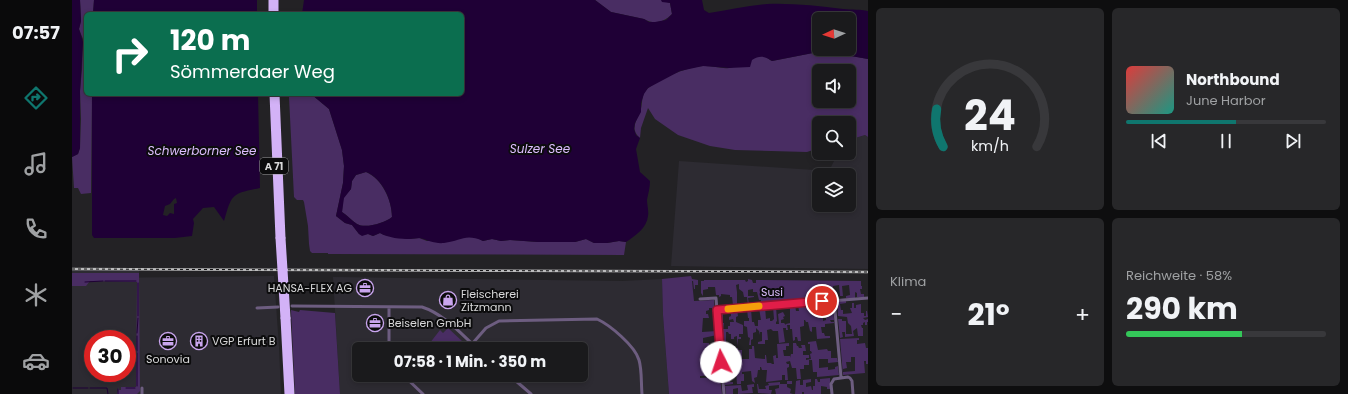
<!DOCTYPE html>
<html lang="de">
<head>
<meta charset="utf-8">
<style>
  :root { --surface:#1a1a1c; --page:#272729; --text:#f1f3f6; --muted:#9fa1a3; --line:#38383b; --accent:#0f766e }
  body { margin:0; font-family:Poppins,sans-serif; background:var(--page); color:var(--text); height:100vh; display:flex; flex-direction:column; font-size:15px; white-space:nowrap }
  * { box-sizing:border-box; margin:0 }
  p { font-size:13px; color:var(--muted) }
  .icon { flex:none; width:22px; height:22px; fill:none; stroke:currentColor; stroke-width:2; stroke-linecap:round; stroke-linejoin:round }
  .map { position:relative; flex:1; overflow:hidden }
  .sheet { display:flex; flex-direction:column; gap:8px; padding:8px; background:#0e0e0f; width:480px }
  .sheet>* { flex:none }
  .hud { position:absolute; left:12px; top:12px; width:380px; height:84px; border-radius:6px; box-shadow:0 2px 6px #0003,0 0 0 1px var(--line); background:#0b6e4f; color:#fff; overflow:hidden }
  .needle { width:26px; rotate:266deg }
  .tools { position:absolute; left:740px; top:12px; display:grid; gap:8px }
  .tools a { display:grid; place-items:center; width:44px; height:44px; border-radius:6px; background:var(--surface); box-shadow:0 2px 6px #0003,0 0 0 1px var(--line); font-size:20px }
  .speed { position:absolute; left:12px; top:330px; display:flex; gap:8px; font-size:20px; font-weight:700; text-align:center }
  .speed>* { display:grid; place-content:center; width:52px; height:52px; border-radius:50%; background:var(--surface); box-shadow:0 2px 6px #0003,0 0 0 1px var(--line); line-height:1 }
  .speed .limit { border:6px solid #d22; background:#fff; color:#111 }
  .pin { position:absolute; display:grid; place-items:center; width:34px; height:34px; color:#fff; margin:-17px; border:2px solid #fff; border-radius:50%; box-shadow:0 1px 4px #0007 }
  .me { position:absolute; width:44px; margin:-22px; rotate:356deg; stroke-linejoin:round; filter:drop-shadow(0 0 3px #0008) }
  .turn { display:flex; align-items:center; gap:14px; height:84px; padding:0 20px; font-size:18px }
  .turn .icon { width:52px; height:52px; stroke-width:2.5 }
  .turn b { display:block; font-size:28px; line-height:34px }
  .big { font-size:30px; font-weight:700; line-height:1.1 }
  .sheet .tile { flex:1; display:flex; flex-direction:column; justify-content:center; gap:6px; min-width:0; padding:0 14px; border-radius:6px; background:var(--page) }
  .sheet .dial { align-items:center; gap:0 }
  .dial svg { height:104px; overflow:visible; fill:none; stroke:var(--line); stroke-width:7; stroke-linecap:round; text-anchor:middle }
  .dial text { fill:var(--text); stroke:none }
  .song { display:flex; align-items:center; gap:12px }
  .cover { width:48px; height:48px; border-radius:6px; background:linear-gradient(135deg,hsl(0 70% 55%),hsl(170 70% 35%)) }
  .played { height:4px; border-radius:2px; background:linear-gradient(90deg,var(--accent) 55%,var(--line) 55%) }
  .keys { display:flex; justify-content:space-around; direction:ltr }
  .heat { display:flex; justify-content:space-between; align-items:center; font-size:22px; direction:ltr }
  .charge { height:6px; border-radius:3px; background:linear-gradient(90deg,#34c759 58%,var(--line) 0) }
  .sheet .tiles { flex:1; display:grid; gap:8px; grid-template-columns:repeat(2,1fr) }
  .trip { position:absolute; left:280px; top:342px; width:236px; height:40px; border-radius:6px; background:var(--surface); box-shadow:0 2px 6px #0003,0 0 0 1px var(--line); font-weight:700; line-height:40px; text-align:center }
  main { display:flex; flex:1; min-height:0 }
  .dock { display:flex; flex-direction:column; width:72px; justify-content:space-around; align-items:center; background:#0a0a0b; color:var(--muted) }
  .dock .icon { width:28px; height:28px }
  .dock .active { color:var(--accent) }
  .dock b { font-size:18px; color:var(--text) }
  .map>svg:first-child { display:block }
</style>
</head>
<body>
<main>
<nav class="dock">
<b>07:57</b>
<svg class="icon active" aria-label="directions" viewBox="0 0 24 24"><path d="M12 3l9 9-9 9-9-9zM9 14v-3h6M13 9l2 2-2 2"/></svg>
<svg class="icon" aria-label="music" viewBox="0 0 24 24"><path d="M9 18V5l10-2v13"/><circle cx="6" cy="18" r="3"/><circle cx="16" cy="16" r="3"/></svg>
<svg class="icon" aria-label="phone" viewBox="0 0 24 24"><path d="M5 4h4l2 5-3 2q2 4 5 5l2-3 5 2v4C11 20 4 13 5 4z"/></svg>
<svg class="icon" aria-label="climate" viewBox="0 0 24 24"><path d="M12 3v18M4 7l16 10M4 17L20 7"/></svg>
<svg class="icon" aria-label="car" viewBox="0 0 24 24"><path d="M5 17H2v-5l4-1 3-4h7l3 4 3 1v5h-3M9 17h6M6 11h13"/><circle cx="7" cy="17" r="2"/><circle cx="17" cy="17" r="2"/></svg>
</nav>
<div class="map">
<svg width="796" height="394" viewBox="0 0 796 394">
  <rect width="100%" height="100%" fill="#232225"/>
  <path fill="#2d2b32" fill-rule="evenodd" d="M793,135L796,137V269L599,266L607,161L757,171L766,153H777V140ZM747,175H777V205H747Z
    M0,268H67V273H0Z
    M0,275L23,278L202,276L207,347L209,394H0ZM21,339H55V373H21Z
    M261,277L550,281L590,279L591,315L597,394H268ZM287,349H509V375H287Z"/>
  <path fill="#492d63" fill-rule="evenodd" d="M8,0H22L21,14H14V94H20L19,193L9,194L6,188H2L0,157L6,154L8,148L9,119L8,91L10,69L11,39L7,29L9,21Z
    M523,0H589L598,3L600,14C592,22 583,25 572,19L539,12Z
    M751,51L796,59V137L793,135L777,140V123H747V148L735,152L663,150L638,146L606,135L583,119L576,108L569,128L568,138C559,131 563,123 567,114C571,107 569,100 572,93C579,81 619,65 633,66C641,66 650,69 657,68C666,67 685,54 692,56C695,57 697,60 700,61ZM747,71H777V101H747Z
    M223,94H239L257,109L270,150L272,166L271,183L264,216L273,223L280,225L287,234L290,235L296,234L301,236L308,233L312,235L337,239L347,238L355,241L384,239L394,237H404L411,241L420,239L429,241L438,240L466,242H503L514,239L522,243H535L547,241L554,242L552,255L256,254V253H240L238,251L237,244L236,226L232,202L231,200H225L222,197L217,97Z
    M294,172C310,179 320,200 320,217C313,223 293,229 285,224C280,221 275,215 270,212L271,198L279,189L280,181L284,175Z
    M0,273H67L68,391L65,394H45L47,387V390H49V387H64L65,282L18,281L14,286H0Z
    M619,276L620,279L626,280V285H623V289H622L621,281H620L622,301L642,300L643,312H640V308H637V310L634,311V314H636L637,318H631L630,332L645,331V335L631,338V343H637V345L640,346L641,349H634V352H633L634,357H632V359H635V366H631L632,370L641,367L642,369H645V365H647L648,375L628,376V378L648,377L650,394H597L591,315L590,279Z
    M676,279L680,280L681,283H684V280L789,281V286H790V289H788L789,294H792V297H785V293L783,292V298H774V296L778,295L777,285L770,286L771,296H768L767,285L761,286V290H764V297H760V293H757L759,299L746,300L745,294H741V300L689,304V300H687L685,292H681V289L676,290V296H682V297L676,298L677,305H676L675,297H672L671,292L667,289V284L664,285L665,292V304H669V306L662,307L661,305L660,297H658V295L649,294V296L647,297V295H644L643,287H636V289L631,290V296L629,293V281H632V280H673L674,282L676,281Z
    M765,301H774V303L768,304L769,310H771V314L780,313L778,308H780V303H782V308H784V305L789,304V313H792V316H794V311H795L796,317L791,318L793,320L796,319V322H795V325H793V322L791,323V325H789L790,328H791V336H786L785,328L781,331L782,336L773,337V332H770L771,337L768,338L766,319H770V321H774V334H780L779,326L776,323L775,317L766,316Z
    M756,302H761L762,320H758L759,322H762V323L753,324V327H749L750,333H752L753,336H758V338L745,339L744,327H740V332L738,331L736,322H734L733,320H732V326L728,327L729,341H726L725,337H723V340L721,341L720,329H718V325H715L716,330H714V328H711L713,342L707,343L706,331H701L699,329L695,330L696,340H693V344H686V342L690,341V332H688V335L687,331L684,328V332L681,333V339L679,340V345H677L678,338L676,337L675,327L672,326V321H677V318H676L675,309H679L680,322H682L683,326H686V320H689L687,308L693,307L694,319L698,318V321H700L702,319L701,307L704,306L705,321L704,322V324H707L706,314L711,312L713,316L711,317L712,319L709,320V323H712L714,325V324L718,323V305H723L724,311H727L726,305L747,303L748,316H751V321L754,320V315L756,314Z
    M219,310L227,312L228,310L263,313L268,394H223Z
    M665,310L666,316L664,317V322L671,325V334H667V337H669V339H666L665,346V336L662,337V339H659V334H657L656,332H654V344H657L658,347H650L648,323H652L651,329H656V326H658V322H662L661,319L657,320V317L659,316V313H651V322H648L647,311Z
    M376,328L390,341L383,349L354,348L368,330L371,333Z
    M787,338V340H785V344L793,343L794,348H796V364H794V361H792L793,373L771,375L768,339ZM779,357H783V371L771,372V369L775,368L774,362H779Z
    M744,341L746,350L755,349L756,351H759V358H765L766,362L756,363V359H747V368L756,367V370L763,369V367L766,366L767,375L745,377V372H741L740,360H737V365H732V369H728L729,379H725L724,368H720L718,361L714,362L715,364H717V367L715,368L716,380H713V375H710V380L694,382L695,370H690L689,367H688V370H686L685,377L682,378L683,383L680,381L679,371L670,372V374H672V381H669V384H665L664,372L660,373L659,369H657L658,382H661V384L653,385L650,349L666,348V350H670V359H677V349H680V346H682L683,358L693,359V355H694L695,363H699L700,364H702L701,356L704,355V358H706L705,344L717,343V346H714V350H711L712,356H718V358L719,354H721V343H724L725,346H726L727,348H730L729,345H733L734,351H731V355H737V358H734V360L739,359L738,354L740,353L739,351H738V344H736V342Z
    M758,378V389H755V387L749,386V394H732V392H730V394H723L724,381L728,380V385H731V380L739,379V382L734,383V387L739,386L740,390H741V386H743V379H745L746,382H748V379Z
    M715,381H720V384H715V387L719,389L718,393L721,394H704L703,389L707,388V385L697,386V390H700L699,394L686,393L685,384H686L687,389H694L693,386L697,385L696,383L708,382V384H715Z
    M682,384V387H680L681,393L666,394V388L661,389V394H654L653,386L669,385L670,391L676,390L675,385Z"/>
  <path fill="#1f0036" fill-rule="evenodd" d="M0,0H8L9,21L7,29L11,42L8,91V148L6,154L0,157Z
    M22,0H185V14H21Z
    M232,0H523L539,12L572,19L577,22H583L594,20L600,14L598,3L590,2L589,0H630L632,10L637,13C656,10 675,6 695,4C720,3 746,6 771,9C780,10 788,9 796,11V59L751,51L700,61C692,56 688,55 680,60L678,67L657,68L631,66L608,71L576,88L572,94L569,103V112L563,123L562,129L564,135L568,138L564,149L568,172L578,181C578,188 576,194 575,200C575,205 577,211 576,216C575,228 563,236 554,242L547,241L535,243H522L514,239L503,242H466L438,240L429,241L420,239L411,241C393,233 389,241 372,243C363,244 355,240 348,238C345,238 341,239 338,239C329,239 316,238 308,233L301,236L296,234L290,236L287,234L280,225L273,223L264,216L271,183L272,166L270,150L257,109L239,94H390V14H230ZM747,19H777V49H747ZM294,172C310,178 320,200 320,217C313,223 293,229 285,224C280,221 275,215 270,212L272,198L279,189L280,181L284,175Z
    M20,94H186L188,188C159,194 160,194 152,221L142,207L131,208L121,219L122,223L120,236L103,238H22L20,235ZM102,199L104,198L105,203L102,204V214L98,213L95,216L91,215L93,206L98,204Z"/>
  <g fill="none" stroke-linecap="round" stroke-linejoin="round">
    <path stroke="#1f0036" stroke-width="1" d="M33,281H64
      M13,282L31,281
      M66,316V283
      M65,333L66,318
      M65,351V336
      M65,386V353
      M1,388H16
      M18,388H35L36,394
      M54,388H63
      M46,394V389"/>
    <path stroke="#6d5d80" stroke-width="3" d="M628,299L644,298L652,394
      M762,300L769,377
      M220,306L350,307C372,314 389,334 406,349
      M317,307V349
      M185,308L206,307
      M645,310L796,298
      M400,344L414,328L427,321L525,319C538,325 563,346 567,360C570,370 569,383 570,394
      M331,375L351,394
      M437,375L459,394
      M70,394V388
      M760,394L759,384L762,379L776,377L778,378L780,381L781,394"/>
    <path stroke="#d3b2f7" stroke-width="5" d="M199,0V14
      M204,0V14
      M200,94L206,238
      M205,94L211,238
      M211,318L215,394
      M216,318L220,394"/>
    <g stroke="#bcbcbd" stroke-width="2.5">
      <path id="rail" d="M0,269L796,272"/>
    </g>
    <use href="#rail" stroke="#0c0c0d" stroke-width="1" stroke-dasharray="3" stroke-linecap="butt"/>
    <path stroke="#d3b2f7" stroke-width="5" d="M206,238L211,318
      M211,238L216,318"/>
  </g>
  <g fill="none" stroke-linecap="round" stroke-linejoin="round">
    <g stroke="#92132f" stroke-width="10">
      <path id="route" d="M649,362L645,310L750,301"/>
    </g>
    <use href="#route" stroke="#e11d48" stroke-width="7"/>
    <path stroke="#f59e0b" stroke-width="7" d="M656,309L687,306"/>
  </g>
  <defs>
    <g id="office-ring" transform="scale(0.9)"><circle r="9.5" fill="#0c0c0d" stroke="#c9a5ee" stroke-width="1.5"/><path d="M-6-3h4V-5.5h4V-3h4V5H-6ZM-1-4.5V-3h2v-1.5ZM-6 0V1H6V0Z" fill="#c9a5ee"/></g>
    <g id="shop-ring" transform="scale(0.9)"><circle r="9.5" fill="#0c0c0d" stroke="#c9a5ee" stroke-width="1.5"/><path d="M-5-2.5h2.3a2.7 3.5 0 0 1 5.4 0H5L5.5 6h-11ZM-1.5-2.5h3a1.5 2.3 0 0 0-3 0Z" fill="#c9a5ee"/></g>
    <g id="building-ring" transform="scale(0.9)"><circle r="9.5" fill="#0c0c0d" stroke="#c9a5ee" stroke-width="1.5"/><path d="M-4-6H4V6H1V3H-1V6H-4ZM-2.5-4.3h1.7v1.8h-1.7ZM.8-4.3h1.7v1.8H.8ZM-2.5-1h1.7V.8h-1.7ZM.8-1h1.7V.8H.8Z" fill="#c9a5ee"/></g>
  </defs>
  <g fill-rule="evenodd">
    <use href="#office-ring" x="293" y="288"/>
    <use href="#shop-ring" x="376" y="300"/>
    <use href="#office-ring" x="303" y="323"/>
    <use href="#office-ring" x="96" y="341"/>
    <use href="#building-ring" x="127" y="341"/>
  </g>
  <g text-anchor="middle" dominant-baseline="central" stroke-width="4" stroke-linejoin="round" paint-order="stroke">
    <rect fill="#0c0c0d" stroke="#9b9b9c" stroke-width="1" x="188" y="158" width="28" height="16" rx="3"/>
    <g font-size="10" font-weight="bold" fill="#d8d8d9">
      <text x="202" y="166">A 71</text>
    </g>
    <g font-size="11" fill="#d8d8d9" stroke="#0c0c0d" text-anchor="start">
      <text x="280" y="288" text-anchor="end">HANSA-FLEX AG</text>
      <text x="389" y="294">Fleischerei<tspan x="389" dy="13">Zitzmann</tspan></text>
      <text x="316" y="323">Beiselen GmbH</text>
      <text x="140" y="341">VGP Erfurt B</text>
      <text x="96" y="359" text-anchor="middle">Sonovia</text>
    </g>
    <g font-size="11" fill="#dbbcfd" stroke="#0c0c0d">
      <text x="700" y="292">Susi</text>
    </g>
    <g font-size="12" font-style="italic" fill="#dcbdfe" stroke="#0c0c0d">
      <text x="468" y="148">Sulzer See</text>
      <text x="130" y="150">Schwerborner See</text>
    </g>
  </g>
</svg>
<div class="tools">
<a><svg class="needle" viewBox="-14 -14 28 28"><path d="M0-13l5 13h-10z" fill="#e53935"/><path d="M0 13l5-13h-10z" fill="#9fa1a3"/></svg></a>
<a><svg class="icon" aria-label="sound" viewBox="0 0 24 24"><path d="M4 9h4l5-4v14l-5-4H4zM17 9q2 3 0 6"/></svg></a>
<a><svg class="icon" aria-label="search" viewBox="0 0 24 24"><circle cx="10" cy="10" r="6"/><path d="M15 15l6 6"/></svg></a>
<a><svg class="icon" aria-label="layers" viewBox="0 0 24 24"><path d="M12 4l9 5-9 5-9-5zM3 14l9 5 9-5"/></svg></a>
</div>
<div class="speed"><div class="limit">30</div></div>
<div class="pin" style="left:750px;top:301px;background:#d93025"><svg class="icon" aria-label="arrive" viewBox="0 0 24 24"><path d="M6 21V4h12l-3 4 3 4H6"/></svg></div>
<svg class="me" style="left:649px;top:362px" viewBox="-20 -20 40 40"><circle r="19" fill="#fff"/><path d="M0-13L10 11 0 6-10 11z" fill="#e11d48"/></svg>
<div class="trip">07:58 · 1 Min. · 350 m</div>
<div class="hud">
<div class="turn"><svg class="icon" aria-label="right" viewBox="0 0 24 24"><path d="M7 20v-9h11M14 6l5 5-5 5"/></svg><div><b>120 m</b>Sömmerdaer Weg</div></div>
</div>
</div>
<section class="sheet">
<div class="tiles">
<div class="tile dial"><svg viewBox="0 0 100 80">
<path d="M14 69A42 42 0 1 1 86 69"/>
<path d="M14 69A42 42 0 0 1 9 40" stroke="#0f766e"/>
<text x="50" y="56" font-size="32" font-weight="700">24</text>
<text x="50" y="72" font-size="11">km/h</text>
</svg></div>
<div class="tile">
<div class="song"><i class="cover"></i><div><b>Northbound</b><p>June Harbor</p></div></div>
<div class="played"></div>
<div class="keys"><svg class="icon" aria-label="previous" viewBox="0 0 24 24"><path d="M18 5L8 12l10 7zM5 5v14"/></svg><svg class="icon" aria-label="pause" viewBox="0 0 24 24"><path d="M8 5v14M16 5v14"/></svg><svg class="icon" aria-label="next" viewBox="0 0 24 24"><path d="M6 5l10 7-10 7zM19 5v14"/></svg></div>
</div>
<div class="tile"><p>Klima</p>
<div class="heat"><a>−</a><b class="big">21°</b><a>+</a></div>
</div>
<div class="tile"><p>Reichweite · 58%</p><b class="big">290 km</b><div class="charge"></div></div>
</div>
</section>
</main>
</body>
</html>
